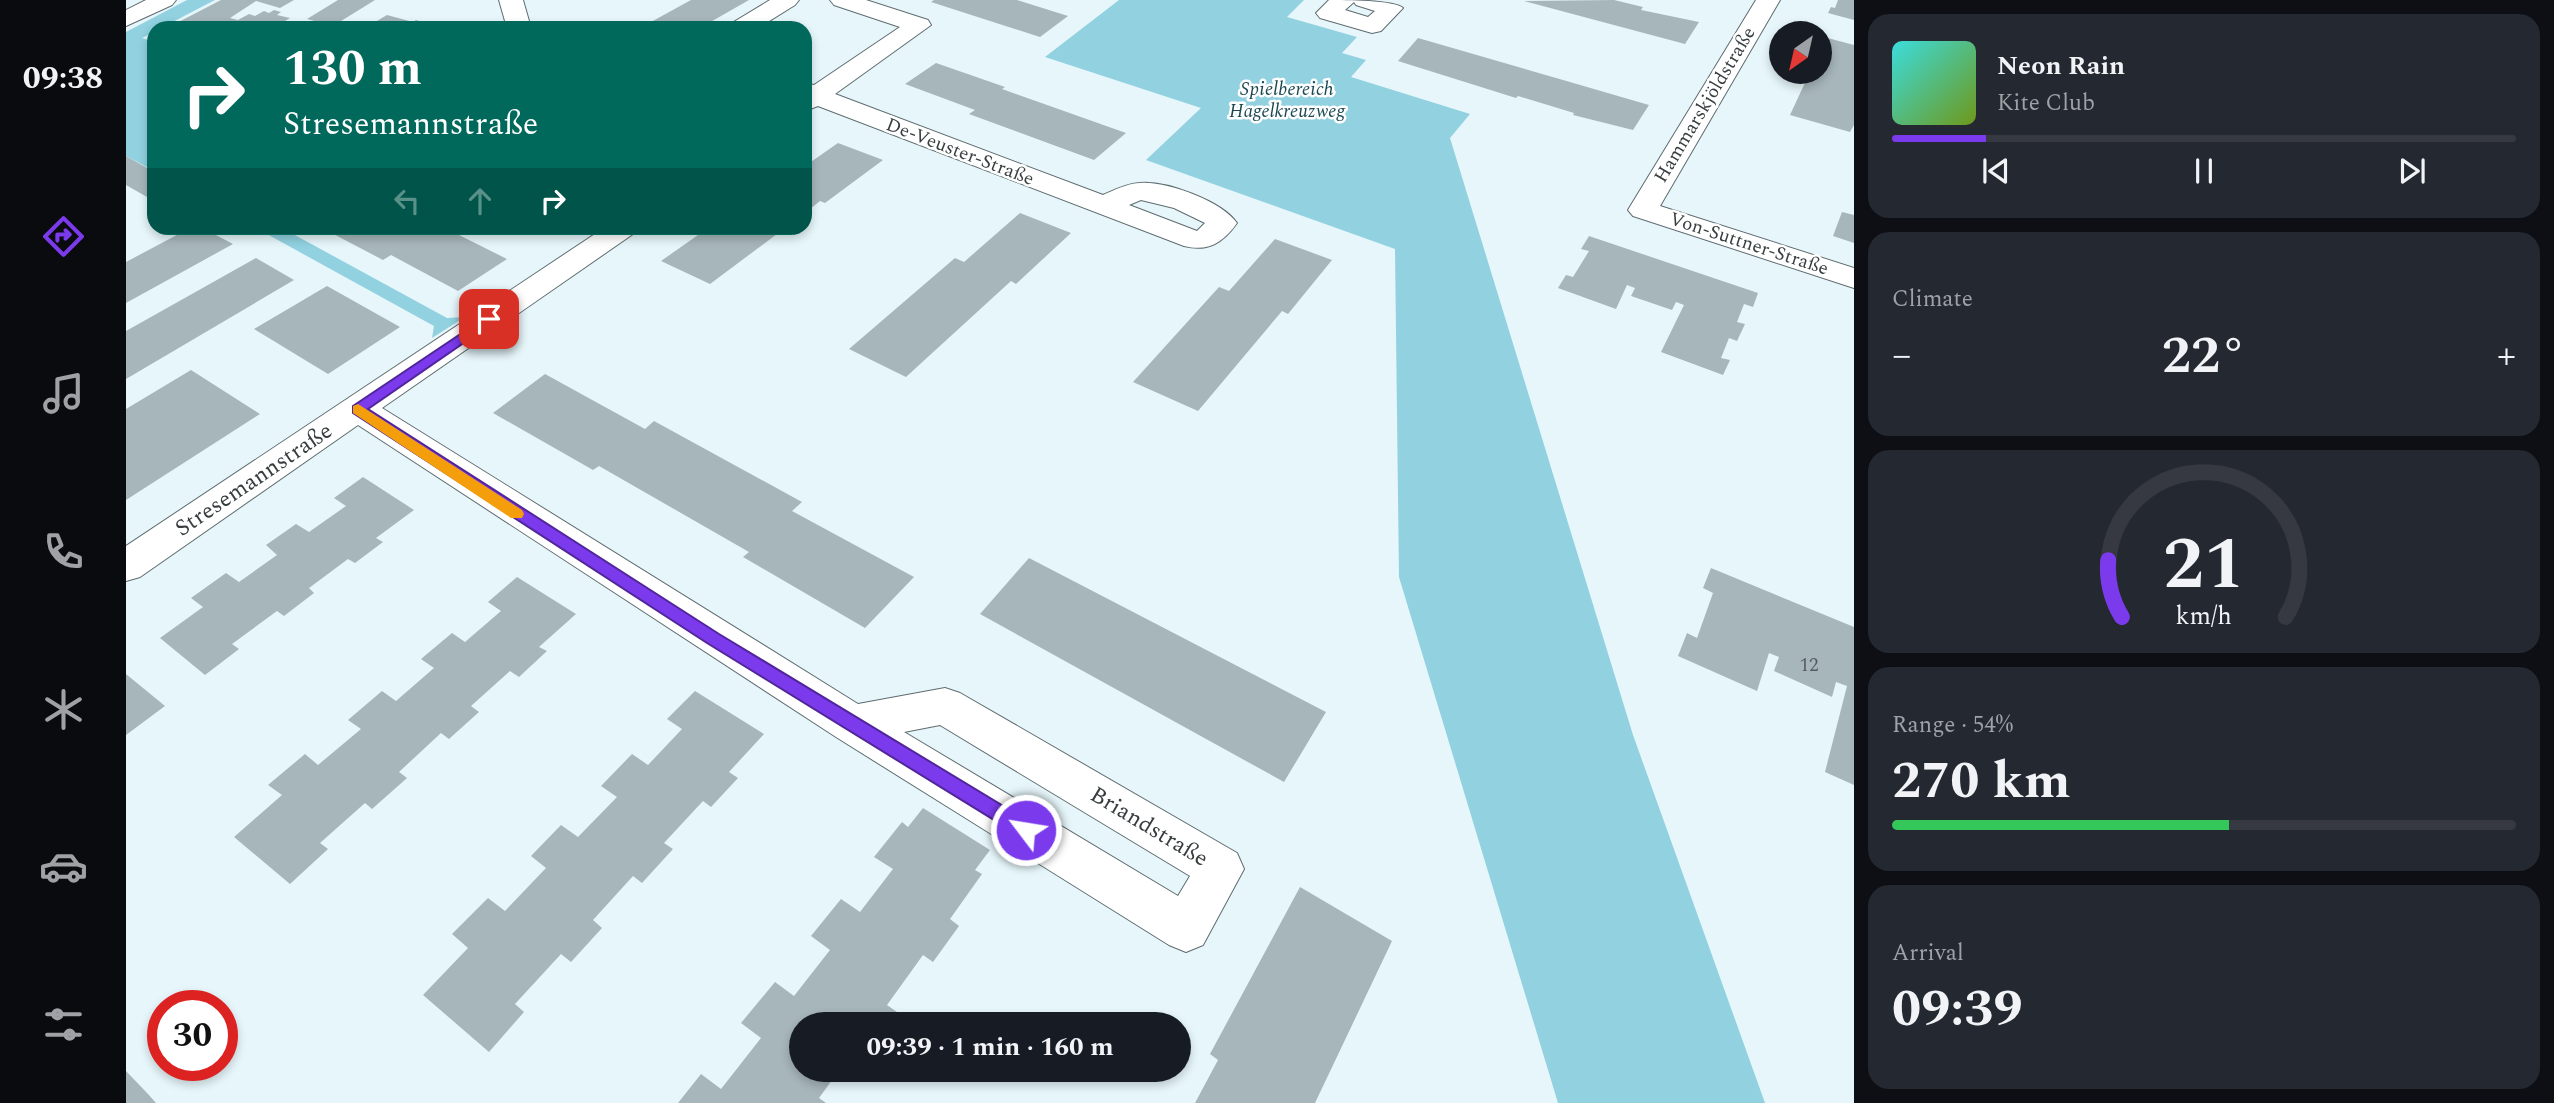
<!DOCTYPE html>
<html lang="en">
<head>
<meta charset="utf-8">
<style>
  :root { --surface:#171b24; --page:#242831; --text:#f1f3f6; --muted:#9ea1a6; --line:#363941; --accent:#7c3aed }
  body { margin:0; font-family:Spectral,serif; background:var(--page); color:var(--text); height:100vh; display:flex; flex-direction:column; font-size:26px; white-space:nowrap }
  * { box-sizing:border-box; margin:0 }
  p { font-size:23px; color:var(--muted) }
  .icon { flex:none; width:38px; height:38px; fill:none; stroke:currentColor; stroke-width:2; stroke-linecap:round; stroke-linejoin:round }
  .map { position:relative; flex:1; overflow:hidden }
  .sheet { display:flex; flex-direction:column; gap:14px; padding:14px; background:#0d0f14; width:700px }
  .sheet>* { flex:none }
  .guide { position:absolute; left:21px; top:21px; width:665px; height:214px; border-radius:21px; box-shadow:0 4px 10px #0003; background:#00695c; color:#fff; overflow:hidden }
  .needle { width:46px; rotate:214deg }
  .controls { position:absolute; left:1643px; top:21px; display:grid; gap:14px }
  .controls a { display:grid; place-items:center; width:63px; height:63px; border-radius:50%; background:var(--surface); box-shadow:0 4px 10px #0003; font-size:35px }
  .speed { position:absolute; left:21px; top:990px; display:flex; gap:14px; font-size:35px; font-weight:700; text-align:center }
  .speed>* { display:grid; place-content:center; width:91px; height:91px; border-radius:50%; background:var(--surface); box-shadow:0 4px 10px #0003; line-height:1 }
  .speed .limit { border:10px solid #d22; background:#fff; color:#111 }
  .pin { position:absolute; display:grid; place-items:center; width:60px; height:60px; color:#fff; margin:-30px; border-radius:14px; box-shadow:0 4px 10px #0006 }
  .me { position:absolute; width:77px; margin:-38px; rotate:301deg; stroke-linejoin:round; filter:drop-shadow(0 0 5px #0008) }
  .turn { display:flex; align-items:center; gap:24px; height:147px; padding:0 21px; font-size:32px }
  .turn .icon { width:91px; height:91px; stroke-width:2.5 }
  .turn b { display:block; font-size:49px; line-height:60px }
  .lanes { display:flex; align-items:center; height:66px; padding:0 21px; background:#0003; justify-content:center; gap:35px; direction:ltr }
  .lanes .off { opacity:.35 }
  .big { font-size:52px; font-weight:700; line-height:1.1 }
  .sheet .card { flex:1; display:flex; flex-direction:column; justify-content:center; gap:10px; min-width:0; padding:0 24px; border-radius:21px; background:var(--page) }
  .sheet .dial { align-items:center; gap:0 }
  .dial svg { height:182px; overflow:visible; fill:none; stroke:var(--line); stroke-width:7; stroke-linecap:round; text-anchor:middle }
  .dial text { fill:var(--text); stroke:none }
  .song { display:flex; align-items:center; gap:21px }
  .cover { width:84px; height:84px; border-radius:10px; background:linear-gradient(135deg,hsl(180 70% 55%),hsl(80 70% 35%)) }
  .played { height:7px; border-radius:4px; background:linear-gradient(90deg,var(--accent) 15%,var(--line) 15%) }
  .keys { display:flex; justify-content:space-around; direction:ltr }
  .heat { display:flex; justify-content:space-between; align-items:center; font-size:38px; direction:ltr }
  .charge { height:10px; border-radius:5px; background:linear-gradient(90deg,#34c759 54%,var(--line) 0) }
  .trip { position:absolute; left:663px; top:1012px; width:402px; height:70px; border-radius:35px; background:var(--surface); box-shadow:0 4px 10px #0003; font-weight:700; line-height:70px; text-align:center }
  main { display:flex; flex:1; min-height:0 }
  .dock { display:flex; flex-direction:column; width:126px; justify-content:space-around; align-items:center; background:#090b0e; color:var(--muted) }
  .dock .icon { width:49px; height:49px }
  .dock .selected { color:var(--accent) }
  .dock b { font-size:32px; color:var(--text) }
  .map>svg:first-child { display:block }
</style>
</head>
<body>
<main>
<nav class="dock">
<b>09:38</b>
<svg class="icon selected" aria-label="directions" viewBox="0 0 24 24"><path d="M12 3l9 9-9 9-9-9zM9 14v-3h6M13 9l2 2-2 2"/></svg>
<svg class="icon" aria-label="music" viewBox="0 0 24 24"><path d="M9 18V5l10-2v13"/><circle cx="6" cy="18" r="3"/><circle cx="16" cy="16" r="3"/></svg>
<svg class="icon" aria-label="phone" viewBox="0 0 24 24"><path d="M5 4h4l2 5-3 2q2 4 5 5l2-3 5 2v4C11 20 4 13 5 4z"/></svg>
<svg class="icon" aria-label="climate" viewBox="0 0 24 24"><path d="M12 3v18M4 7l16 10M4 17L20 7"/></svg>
<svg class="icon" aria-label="car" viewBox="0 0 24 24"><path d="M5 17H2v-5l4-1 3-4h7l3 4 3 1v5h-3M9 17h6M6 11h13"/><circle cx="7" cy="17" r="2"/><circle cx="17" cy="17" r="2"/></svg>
<svg class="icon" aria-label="filters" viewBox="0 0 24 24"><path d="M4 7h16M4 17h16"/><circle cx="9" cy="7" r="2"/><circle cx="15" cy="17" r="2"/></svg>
</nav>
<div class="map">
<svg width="1728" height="1103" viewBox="0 0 1728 1103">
  <rect width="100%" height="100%" fill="#e6f6fa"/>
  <path fill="#91d1e0" d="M61,0H89L35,28H28V32L16,38L28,42V171L0,156V32Z
    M993,0H1178L1161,17L1231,37L1216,53L1240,60L1225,77L1344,114L1324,138L1507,735L1639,1103H1432L1273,577L1269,249L1020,160L1075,108L919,57Z
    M130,228H156L321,318L339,317L306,338L308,326Z"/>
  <path fill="#a7b6ba" d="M95,0H168L154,8L130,1L104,18L112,20L123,14L129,16L138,11L143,13L148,10L155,12L151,15L164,18L151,26L137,22L126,28H41Z
    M212,0H249L207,26L181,19Z
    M565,0H623L574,28H514Z
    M808,0H891L942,16L914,37L805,2Z
    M1488,0L1517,7L1515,10L1573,22L1559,44L1398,1Z
    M1712,0H1728V20L1702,13L1705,7L1709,8Z
    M261,15L287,22L290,20L315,28H239Z
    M1694,36L1728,45V125L1724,132L1664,115L1684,72H1694Z
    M1292,38L1437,80L1523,105L1507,130L1447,115L1448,113L1392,96L1390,98L1272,61Z
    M810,63L879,87L876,89L1000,133L968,160L843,114L849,110L779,84Z
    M712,143L757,160L699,203L694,201L679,213V166Z
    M0,156L28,172V201L0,185Z
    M1716,212L1728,215V243L1707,236Z
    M894,213L945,233L890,284L885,281L780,377L723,349L829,258L838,262Z
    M64,228H92L96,230L88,234L107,244L0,303V262Z
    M196,228H319L381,259L332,291L265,255L257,260Z
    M582,228H659L584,284L535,261Z
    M1463,236L1632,293L1627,307L1618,304L1611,322L1619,324L1611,341L1603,338L1595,358L1604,360L1597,375L1535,352L1558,305L1550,302L1546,310L1505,296L1509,288L1501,285L1490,309L1432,288L1440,275L1447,277L1463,251L1455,249Z
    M1149,239L1206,260L1162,314L1156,311L1072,411L1007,382L1093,287L1103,291Z
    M130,258L168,280L0,379V331Z
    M201,286L274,327L202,374L128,329Z
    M65,370L134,414L0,500V409Z
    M419,374L519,429L528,421L676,502L666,511L788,577L739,628L617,557L623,552L473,466L467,470L367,413Z
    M237,477L288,510L250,538L257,542L229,563L222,559L183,588L188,593L158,616L151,611L106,644L113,649L79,675L34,638L77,607L65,598L100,573L113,582L151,555L140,545L170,524L183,532L220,506L208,498Z
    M903,558L1200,712L1158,782L854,614Z
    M1585,568L1728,627V785L1699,772L1721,686L1710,682L1706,697L1648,671L1653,657L1643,653L1631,691L1552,656L1561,633L1571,638L1587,593L1577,588Z
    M391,577L450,614L413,647L421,651L393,677L384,671L345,706L353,712L323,739L315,733L273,772L281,778L246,809L239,803L194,843L202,849L164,884L108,837L156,795L142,785L179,754L192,765L235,729L222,720L256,691L270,701L308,668L295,659L326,633L339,642L375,611L362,602Z
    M0,674L39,706L0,735Z
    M569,691L638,734L603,772L612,778L585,807L577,801L538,843L547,849L516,883L507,876L467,920L476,928L445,962L435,954L389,1004L398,1012L363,1052L297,995L342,948L326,934L362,898L379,911L420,868L405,856L435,825L452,837L491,797L475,786L506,754L522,765L556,729L541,719Z
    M797,808L864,850L849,870L856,874L824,919L833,926L807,962L797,955L761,1005L771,1012L763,1024H676V1069H714L693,1098L700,1103H552L575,1074L595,1089L635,1038L615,1023L649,982L668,996L704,950L685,936L715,899L734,912L767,869L748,857L776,822L782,827Z
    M1174,887L1266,941L1189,1103H1069L1092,1060L1084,1054Z
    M0,1071L22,1094L30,1103H0Z"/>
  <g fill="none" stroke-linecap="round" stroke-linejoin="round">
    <g stroke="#5e6c70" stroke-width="2">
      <path id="minor" d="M373,0H397L405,28H381Z
        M644,0H673L669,5L632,28H603L606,23Z
        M704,0H740L802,20L805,25L709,94L977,195C988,190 1000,184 1013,183C1039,180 1096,201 1111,223C1097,243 1082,252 1058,246L692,106L679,111V83L688,85L774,27L708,5ZM1015,200L1048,208L1079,223L1071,231L1003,205Z
        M1203,0C1220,0 1268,0 1277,8L1255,31L1246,33L1194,18L1190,13ZM1228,2L1230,5L1249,11L1242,17L1219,10Z
        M1630,0H1654L1534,206L1728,268V288L1507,216L1502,210Z
        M478,228H512L507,234L256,408L732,704L819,688L834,693L1111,853L1118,869L1077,945L1060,952L1043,945L710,737L232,425L14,577L0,581V546ZM814,725L1064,876L1052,896L778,732Z"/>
    </g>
    <g stroke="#5e6c70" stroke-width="2">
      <path id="major" d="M20,0H50L46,5L0,26V10Z"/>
    </g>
    <use href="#minor" fill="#fff" fill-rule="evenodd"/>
    <use href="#major" fill="#fff" fill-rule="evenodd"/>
  </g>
  <path fill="#7c3aed" stroke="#51269a" stroke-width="2" d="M363,315L370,319L368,322L242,409L593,634L907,824L910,830L907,836L900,839L894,836L581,643L227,413V406Z"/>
  <path fill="#f59e0b" d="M232,404L396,510L398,514L396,518H385L227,413V406Z"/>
  <g text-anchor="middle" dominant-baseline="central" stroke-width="5" stroke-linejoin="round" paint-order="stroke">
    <g font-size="19" font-style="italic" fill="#1b4853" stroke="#fff">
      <text x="1161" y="89">Spielbereich<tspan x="1161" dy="22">Hagelkreuzweg</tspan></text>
    </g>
    <g font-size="19" fill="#383e3f" stroke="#fff">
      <text transform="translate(1579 105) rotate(-59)">Hammarskjöldstraße</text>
      <text transform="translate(834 152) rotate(21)">De-Veuster-Straße</text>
      <text transform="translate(1623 244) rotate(18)">Von-Suttner-Straße</text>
    </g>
    <g font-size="19" fill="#545c5e">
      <text x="1683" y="665">12</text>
    </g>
    <g font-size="23" fill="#383e3f" stroke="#fff">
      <text transform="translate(128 480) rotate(-34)">Stresemannstraße</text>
      <text transform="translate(1023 827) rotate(31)">Briandstraße</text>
    </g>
  </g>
</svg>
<div class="controls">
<a><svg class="needle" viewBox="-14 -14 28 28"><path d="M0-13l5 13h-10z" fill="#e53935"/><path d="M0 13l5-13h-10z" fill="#9ea1a6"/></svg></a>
</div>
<div class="speed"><div class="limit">30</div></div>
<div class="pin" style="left:363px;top:319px;background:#d93025"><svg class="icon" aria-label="arrive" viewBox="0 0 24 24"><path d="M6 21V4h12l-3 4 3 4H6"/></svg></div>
<svg class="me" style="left:900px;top:830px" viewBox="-20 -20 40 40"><circle r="17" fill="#7c3aed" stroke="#fff" stroke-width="3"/><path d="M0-11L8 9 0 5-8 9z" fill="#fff"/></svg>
<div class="trip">09:39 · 1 min · 160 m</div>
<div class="guide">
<div class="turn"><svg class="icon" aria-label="right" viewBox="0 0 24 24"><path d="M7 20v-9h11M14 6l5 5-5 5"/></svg><div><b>130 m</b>Stresemannstraße</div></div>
<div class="lanes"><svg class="icon off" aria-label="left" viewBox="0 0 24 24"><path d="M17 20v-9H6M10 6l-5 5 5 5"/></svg><svg class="icon off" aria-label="ahead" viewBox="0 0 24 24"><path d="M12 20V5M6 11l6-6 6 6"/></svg><svg class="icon" aria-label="right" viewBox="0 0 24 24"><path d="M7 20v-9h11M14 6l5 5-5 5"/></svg></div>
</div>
</div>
<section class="sheet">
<div class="card">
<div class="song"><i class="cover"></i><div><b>Neon Rain</b><p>Kite Club</p></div></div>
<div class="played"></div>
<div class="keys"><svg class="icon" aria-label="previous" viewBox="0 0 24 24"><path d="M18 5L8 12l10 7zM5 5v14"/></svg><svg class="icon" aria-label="pause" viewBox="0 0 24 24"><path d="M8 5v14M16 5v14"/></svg><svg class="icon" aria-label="next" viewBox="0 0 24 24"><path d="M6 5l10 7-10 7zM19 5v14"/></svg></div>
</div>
<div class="card"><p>Climate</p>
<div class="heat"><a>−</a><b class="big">22°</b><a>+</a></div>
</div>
<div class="card dial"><svg viewBox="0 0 100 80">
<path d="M14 69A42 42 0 1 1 86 69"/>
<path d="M14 69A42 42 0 0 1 8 44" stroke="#7c3aed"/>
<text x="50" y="56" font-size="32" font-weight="700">21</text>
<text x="50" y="72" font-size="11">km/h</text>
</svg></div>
<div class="card"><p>Range · 54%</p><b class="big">270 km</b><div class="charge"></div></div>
<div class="card"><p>Arrival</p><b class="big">09:39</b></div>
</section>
</main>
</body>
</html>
